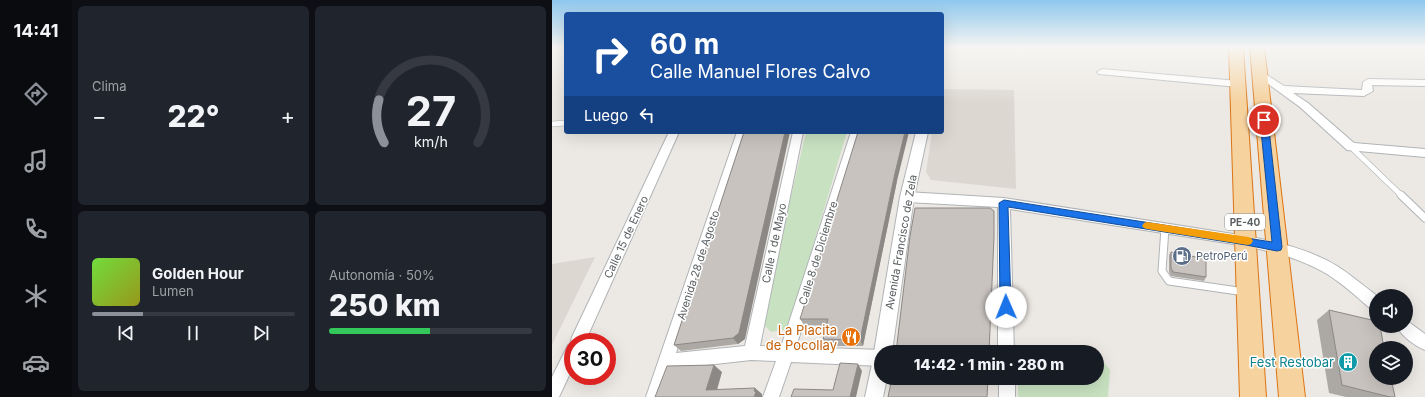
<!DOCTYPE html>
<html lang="es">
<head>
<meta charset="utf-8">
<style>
  :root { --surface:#171b24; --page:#20242c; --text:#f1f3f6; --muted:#9ea1a6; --line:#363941; --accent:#8c9099 }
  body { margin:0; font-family:Inter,sans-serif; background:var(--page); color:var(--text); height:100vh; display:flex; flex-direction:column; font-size:15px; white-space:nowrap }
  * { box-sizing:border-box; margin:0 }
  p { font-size:13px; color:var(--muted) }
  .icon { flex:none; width:22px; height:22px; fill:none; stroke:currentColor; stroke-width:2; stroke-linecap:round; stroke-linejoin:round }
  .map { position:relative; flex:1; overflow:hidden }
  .drawer { display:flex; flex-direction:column; gap:6px; padding:6px; background:#0d0f14; width:480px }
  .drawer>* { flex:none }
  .banner { position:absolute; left:12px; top:12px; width:380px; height:122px; border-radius:4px; box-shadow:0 4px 16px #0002; background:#1a4fa0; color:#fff; overflow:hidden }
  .buttons { position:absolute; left:817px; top:289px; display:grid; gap:8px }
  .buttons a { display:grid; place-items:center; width:44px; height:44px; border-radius:50%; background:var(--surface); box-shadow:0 4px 16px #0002; font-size:20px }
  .speed { position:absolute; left:12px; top:333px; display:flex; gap:8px; font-size:20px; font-weight:700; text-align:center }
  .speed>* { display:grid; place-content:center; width:52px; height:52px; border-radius:50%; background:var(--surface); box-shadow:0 4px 16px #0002; line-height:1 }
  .speed .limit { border:6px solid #d22; background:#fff; color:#111 }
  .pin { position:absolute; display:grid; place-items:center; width:34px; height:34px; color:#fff; margin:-17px; border:2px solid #fff; border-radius:50%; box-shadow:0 1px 4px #0007 }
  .me { position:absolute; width:44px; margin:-22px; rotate:359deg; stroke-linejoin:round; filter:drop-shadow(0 0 3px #0008) }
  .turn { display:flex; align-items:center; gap:14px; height:84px; padding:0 20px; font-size:18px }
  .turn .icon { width:52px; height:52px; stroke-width:2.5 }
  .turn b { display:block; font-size:28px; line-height:34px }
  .then { display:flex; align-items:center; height:38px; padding:0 20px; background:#0003; gap:8px; font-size:15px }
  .big { font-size:30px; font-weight:800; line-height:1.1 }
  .drawer .tile { flex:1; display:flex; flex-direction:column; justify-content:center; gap:6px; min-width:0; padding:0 14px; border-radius:6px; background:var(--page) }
  .drawer .dial { align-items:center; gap:0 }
  .dial svg { height:104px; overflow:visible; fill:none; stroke:var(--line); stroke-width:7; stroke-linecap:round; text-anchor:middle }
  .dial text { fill:var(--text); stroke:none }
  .song { display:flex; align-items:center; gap:12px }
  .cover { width:48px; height:48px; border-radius:6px; background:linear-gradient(135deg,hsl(100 70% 55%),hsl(60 70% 35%)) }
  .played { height:4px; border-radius:2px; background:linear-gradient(90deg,var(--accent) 25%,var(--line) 25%) }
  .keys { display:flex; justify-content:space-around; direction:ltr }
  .heat { display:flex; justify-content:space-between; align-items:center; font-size:22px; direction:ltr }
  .charge { height:6px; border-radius:3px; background:linear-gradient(90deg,#34c759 50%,var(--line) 0) }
  .drawer .tiles { flex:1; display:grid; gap:6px; grid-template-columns:repeat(2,1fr) }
  .trip { position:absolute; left:322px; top:345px; width:230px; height:40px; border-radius:20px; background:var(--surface); box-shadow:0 4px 16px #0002; font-weight:800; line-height:40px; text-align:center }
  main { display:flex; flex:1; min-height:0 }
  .tab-bar { display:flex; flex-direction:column; width:72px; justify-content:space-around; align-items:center; background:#090b0e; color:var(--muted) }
  .tab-bar .icon { width:28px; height:28px }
  .tab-bar .active { color:var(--accent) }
  .tab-bar b { font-size:18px; color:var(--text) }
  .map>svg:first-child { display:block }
</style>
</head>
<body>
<main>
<nav class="tab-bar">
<b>14:41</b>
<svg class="icon active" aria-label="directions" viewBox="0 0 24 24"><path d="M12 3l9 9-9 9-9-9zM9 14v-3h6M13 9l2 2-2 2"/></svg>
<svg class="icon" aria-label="music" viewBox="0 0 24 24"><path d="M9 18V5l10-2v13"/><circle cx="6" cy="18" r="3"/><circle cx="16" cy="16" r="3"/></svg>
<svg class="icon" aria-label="phone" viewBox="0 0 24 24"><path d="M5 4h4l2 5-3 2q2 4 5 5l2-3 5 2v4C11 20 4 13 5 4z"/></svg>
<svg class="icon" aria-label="climate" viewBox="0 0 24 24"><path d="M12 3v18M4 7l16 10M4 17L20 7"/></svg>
<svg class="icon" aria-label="car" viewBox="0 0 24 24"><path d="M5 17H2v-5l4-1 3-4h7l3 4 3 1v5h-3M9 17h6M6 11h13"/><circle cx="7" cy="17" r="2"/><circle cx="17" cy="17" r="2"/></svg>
</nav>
<section class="drawer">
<div class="tiles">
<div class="tile"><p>Clima</p>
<div class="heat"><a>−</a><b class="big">22°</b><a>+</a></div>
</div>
<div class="tile dial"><svg viewBox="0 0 100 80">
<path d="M14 69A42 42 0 1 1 86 69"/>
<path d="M14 69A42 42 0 0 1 10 36" stroke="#8c9099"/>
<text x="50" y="56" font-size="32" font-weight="700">27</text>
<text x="50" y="72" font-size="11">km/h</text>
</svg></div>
<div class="tile">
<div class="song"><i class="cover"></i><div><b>Golden Hour</b><p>Lumen</p></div></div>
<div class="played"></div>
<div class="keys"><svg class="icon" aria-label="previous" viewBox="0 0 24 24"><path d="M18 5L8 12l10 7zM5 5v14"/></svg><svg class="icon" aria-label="pause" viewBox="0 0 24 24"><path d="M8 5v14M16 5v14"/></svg><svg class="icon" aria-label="next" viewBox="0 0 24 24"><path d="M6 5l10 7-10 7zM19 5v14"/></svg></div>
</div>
<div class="tile"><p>Autonomía · 50%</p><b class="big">250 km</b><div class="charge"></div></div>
</div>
</section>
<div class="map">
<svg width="873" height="397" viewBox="0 0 873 397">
  <rect width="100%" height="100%" fill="#ece8e3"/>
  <path fill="#dcd8d1" d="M390,89L462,90L464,189L379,180L374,172L380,132H390Z
    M43,257L0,345V264Z"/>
  <path fill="#c8e2c1" d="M254,132H295L238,323L232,330L219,332L213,326L214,318L232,226Z
    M545,354L558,370L556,397H466V378H545Z"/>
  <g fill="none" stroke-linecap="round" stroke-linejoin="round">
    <g stroke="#b0b4b7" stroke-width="6">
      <path id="service-far1" d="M0,124L14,123
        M799,147L850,196"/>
    </g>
    <g stroke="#b0b4b7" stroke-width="9">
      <path id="service" d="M849,195L873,218
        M613,228L610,271L617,281L693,292"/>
    </g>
    <g stroke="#b0b4b7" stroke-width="2">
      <path id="minor" d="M550,69L686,81L691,84L686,87L547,74L545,72Z
        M707,70L732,86L810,90L811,82L816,79L873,80V86L820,85L821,91L812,96L741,93L756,103L802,143L873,149V157L795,150L748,107L704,75L702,73Z
        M117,132H127L33,342H21V367L7,397H0V377L16,345L18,344L20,337Z
        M185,132H195L124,353L193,346L241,132H251L208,346L229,347L299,132H309L244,347L329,350L333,352H329V366L239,362L227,397H211L224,361L199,360L119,369L110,397H94Z
        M355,192L452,198L694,236C725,242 757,249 785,266C799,275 812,286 825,296L824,310L819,309C805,297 791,284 775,274C750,259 722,252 694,246L458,209L462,352H446V207L355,202L351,200L349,197L351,194Z
        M854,320L873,334V350C863,346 849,336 845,326H854Z
        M447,378H463V397H447Z"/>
    </g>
    <g stroke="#b0b4b7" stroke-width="2">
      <path id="tertiary" d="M364,132H376L362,197L340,352H329V378H335L331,397H313L320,364L324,357L322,352L348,197Z"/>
    </g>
    <g stroke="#dc7413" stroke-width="2">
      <path id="trunk" d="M677,47H691L714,397H688Z
        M698,47H712L753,397H727Z"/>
    </g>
    <use href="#service-far1" stroke="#fff" stroke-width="5"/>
    <use href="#service" stroke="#fff" stroke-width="7"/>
    <use href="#minor" fill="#fff" fill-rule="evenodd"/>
    <use href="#tertiary" fill="#fff" fill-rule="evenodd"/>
    <use href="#trunk" fill="#f6d29f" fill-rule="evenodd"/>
  </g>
  <path fill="#aca8a4" d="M192,132L193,339L186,344L129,351L122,345Z
    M345,181L311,346H275L271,339L274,326L252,325L248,319Z
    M619,252L654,277L652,281L619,276L617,272V255Z
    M777,310L843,397H794L777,393L765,320Z"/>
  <path fill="#8c8886" d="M233,132H238L193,339L186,344L181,338Z
    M353,132H357L345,181L311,346L308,340L343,173Z
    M306,364L310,371L304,397H298Z
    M162,365L170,372L163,397L154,390Z
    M203,388L210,394V397H202Z"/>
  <path fill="#c8c3bf" stroke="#8c8886" d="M192,132H233L187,333L181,338L122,345Z
    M306,132H353L343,173L308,340L271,339L276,319H248Z
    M363,208H438L442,211V237L437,352H344L358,236Z
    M619,252L654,259V277L621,272L619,268Z
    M777,310L824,321V326H828L832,348H824V378H839L843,397H838L790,385Z
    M288,363L306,364L298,397H239L242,389L281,390Z
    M162,365L154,390L203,388L202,391L204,392L202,397H103L115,366Z
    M340,378H436L435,397H336Z"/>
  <linearGradient id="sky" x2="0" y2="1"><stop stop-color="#8ec8ee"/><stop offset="0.46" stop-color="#f6f5f2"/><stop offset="1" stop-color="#f6f5f2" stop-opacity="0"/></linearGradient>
  <rect width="873" height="103" fill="url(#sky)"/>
  <path fill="#1a73e8" stroke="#114b97" d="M712,117L716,120L730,247L729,250L725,251L694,245L456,207L459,307L457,311L454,312L450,311L448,307L447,203L452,200L720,242L708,120Z"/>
  <path fill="#f59e0b" d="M595,222L696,237L699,238L701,241L699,244L696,245L595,229L592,228L590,226L592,223Z"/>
  <defs>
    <g id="fuel-disc" transform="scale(1)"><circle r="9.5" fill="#5c6f8a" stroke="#fff"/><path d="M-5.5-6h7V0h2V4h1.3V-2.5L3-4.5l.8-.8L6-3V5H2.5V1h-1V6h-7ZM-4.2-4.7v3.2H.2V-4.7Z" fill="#fff"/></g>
    <g id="restaurant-disc" transform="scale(1)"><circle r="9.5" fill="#e8710a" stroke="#fff"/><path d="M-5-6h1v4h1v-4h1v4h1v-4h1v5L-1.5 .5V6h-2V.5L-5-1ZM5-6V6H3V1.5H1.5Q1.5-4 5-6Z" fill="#fff"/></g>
    <g id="building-disc" transform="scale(1)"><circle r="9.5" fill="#0f9aa8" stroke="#fff"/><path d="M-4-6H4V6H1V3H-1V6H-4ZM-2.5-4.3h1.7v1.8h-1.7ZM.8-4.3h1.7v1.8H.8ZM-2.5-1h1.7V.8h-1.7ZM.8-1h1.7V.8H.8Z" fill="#fff"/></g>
  </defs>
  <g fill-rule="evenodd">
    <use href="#fuel-disc" x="630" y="256"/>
    <use href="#restaurant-disc" x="299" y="337"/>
    <use href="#building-disc" x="796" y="362"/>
  </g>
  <g text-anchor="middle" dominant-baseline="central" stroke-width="3" stroke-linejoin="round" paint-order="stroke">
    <rect fill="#fff" stroke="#8c9091" stroke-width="1" x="673" y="214" width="40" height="16" rx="3"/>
    <g font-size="10" font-weight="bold" fill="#5b6062">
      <text x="693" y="222">PE-40</text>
    </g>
    <g font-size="11" fill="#5b6062" stroke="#fff">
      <text transform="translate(74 237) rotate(-65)">Calle 15 de Enero</text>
      <text transform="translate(349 242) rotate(-80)">Avenida Francisco de Zela</text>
      <text transform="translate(222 243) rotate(-78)">Calle 1 de Mayo</text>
      <text transform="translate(266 253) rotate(-73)">Calle 8 de Diciembre</text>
      <text transform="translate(146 265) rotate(-72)">Avenida 28 de Agosto</text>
    </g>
    <g font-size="11" fill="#4e5e75" stroke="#fff" text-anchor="start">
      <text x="644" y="256">PetroPerú</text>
    </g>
    <g font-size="13" fill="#c56008" stroke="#fff" text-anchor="end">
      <text x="285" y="330">La Placita<tspan x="285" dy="15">de Pocollay</tspan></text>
    </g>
    <g font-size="13" fill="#0d838f" stroke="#fff" text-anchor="end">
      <text x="782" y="362">Fest Restobar</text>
    </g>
  </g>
</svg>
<div class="buttons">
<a><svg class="icon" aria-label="sound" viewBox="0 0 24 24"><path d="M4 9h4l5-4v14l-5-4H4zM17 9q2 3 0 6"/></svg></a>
<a><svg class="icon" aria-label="layers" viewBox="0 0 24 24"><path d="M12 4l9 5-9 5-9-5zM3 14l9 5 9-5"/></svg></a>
</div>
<div class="speed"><div class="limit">30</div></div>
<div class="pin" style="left:712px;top:120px;background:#d93025"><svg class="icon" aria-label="arrive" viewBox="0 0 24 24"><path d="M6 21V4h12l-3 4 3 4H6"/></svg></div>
<svg class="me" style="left:454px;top:307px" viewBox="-20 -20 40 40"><circle r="19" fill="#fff"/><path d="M0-13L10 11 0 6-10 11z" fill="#1a73e8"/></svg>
<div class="trip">14:42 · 1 min · 280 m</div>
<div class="banner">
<div class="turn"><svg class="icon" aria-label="right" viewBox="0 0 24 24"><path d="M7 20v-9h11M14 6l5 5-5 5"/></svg><div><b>60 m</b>Calle Manuel Flores Calvo</div></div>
<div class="then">Luego<svg class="icon" aria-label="left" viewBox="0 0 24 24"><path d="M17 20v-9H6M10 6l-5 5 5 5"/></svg></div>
</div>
</div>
</main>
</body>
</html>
